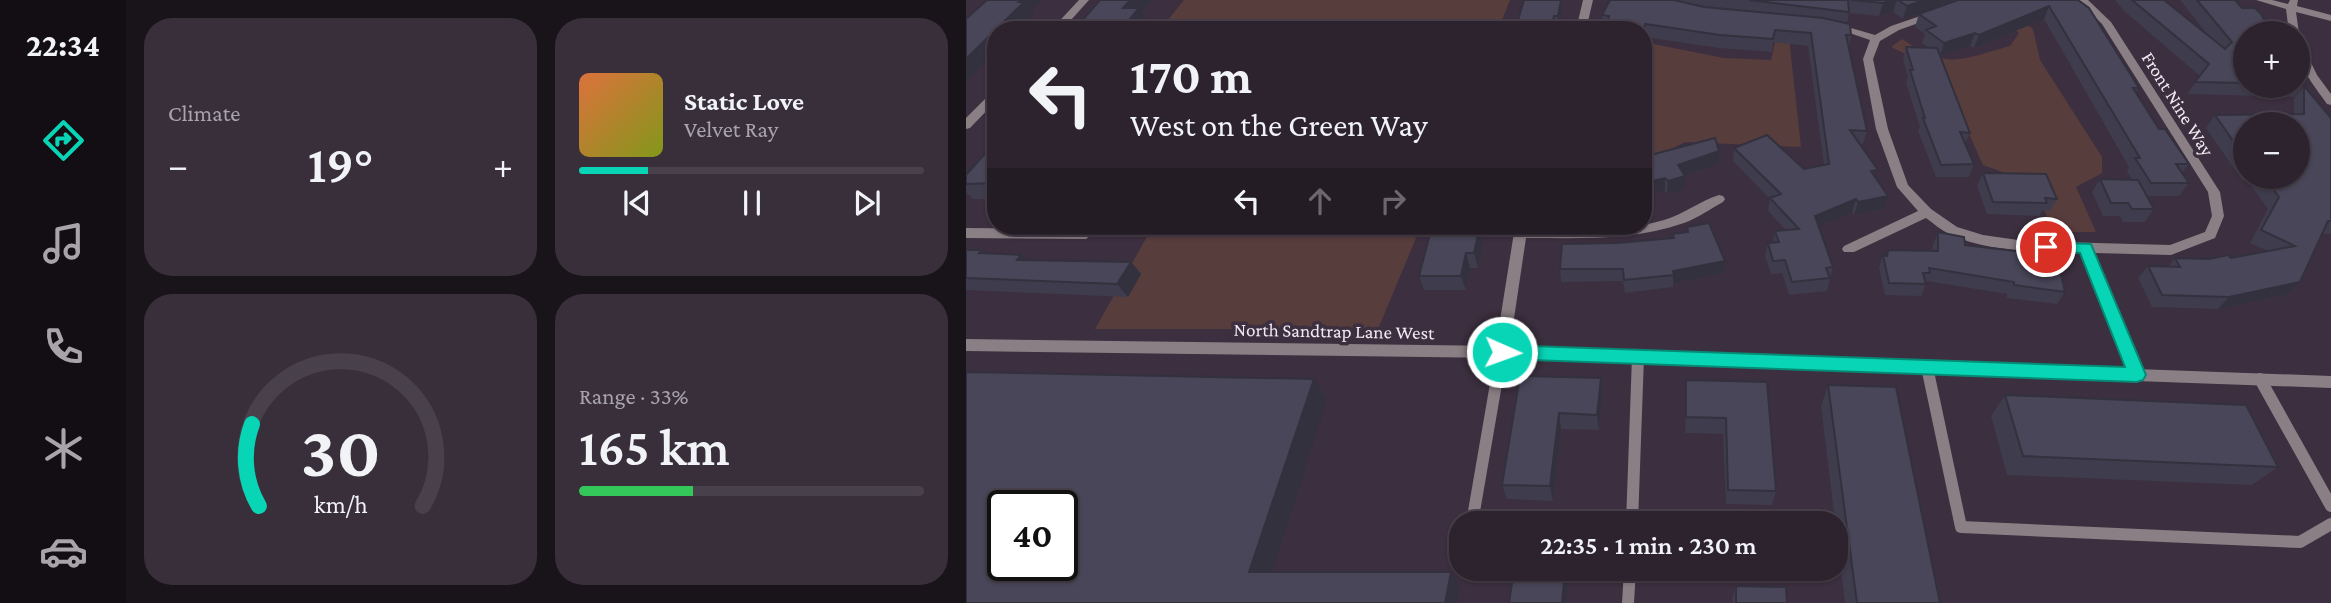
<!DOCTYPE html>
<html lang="en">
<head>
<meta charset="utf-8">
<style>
  :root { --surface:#2d232f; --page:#392f3b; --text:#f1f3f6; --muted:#a7a4aa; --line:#48404b; --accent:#08d5b5 }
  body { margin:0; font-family:"Crimson Pro",serif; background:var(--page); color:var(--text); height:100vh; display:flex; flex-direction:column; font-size:26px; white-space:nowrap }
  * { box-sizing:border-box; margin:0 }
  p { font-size:23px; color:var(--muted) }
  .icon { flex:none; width:38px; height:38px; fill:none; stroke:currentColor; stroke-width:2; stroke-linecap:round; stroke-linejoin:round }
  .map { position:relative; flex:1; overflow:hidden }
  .sheet { display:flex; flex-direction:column; gap:18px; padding:18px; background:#19131a; width:840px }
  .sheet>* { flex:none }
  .hud { position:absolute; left:21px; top:21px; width:665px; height:214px; border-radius:28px; box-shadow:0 2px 5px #0004,0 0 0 2px var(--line); background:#2d232f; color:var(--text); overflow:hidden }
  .buttons { position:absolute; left:1267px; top:21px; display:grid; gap:14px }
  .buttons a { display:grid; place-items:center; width:77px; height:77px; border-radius:50%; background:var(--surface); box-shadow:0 2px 5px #0004,0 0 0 2px var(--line); font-size:35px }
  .speed { position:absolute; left:21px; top:490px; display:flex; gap:14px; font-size:35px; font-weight:700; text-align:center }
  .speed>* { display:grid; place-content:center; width:91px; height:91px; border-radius:50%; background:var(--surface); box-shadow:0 2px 5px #0004,0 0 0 2px var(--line); line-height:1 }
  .speed .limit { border:4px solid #111; border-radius:10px; background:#fff; color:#111 }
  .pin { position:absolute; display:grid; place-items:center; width:60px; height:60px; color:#fff; margin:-30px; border:4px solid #fff; border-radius:50%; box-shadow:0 2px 7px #0007 }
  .me { position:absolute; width:77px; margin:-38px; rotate:92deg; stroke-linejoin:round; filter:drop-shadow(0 0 5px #0008) }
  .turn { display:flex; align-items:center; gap:24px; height:147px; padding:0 28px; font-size:32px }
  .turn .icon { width:91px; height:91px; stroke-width:2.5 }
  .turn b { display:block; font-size:49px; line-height:60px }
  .lanes { display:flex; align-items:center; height:66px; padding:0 28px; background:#0003; justify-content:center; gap:35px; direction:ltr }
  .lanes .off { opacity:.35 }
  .big { font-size:52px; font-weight:600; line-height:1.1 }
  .sheet .widget { flex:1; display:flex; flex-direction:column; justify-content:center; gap:10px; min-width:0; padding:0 24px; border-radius:28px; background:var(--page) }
  .sheet .dial { align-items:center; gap:0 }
  .dial svg { height:182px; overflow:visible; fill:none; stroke:var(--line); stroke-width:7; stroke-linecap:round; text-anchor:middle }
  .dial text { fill:var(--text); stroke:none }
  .song { display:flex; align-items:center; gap:21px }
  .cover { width:84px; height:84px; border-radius:10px; background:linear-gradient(135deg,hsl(20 70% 55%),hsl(70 70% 35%)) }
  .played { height:7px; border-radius:4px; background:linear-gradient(90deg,var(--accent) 20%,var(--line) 20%) }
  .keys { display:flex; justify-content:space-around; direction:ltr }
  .heat { display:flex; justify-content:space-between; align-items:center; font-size:38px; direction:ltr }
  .charge { height:10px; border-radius:5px; background:linear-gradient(90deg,#34c759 33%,var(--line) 0) }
  .sheet .tiles { flex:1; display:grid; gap:18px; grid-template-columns:repeat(2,1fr) }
  .trip { position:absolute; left:483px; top:511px; width:399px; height:70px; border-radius:28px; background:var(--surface); box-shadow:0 2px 5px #0004,0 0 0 2px var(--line); font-weight:600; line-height:70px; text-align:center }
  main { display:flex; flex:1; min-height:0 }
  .dock { display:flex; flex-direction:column; width:126px; justify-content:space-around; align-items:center; background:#120e13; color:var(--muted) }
  .dock .icon { width:49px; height:49px }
  .dock .on { color:var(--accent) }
  .dock b { font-size:32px; color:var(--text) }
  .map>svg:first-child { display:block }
</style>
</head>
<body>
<main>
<nav class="dock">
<b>22:34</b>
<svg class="icon on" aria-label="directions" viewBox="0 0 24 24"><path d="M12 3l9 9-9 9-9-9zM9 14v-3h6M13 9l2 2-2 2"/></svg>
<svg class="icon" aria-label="music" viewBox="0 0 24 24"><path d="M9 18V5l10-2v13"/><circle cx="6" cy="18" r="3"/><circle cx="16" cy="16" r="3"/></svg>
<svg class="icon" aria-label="phone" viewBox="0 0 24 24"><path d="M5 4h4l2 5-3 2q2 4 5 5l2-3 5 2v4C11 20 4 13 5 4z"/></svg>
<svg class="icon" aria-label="climate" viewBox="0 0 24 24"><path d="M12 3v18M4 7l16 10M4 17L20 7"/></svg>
<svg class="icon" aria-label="car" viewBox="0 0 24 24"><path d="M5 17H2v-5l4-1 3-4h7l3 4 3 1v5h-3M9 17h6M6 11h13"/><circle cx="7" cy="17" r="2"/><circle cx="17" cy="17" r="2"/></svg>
</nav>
<section class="sheet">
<div class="tiles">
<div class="widget"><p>Climate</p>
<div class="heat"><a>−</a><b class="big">19°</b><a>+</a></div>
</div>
<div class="widget">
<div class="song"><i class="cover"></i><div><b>Static Love</b><p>Velvet Ray</p></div></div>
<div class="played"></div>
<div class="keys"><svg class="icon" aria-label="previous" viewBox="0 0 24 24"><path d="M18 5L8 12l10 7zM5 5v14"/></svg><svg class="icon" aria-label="pause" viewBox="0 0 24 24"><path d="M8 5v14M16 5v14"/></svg><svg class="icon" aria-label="next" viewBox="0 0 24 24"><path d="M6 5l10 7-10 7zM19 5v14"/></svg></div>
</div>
<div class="widget dial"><svg viewBox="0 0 100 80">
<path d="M14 69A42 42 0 1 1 86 69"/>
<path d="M14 69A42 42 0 0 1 11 33" stroke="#08d5b5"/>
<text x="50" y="56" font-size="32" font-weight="700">30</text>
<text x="50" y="72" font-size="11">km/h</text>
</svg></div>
<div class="widget"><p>Range · 33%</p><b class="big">165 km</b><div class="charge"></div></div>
</div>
</section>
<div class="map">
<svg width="1365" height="603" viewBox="0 0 1365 603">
  <rect width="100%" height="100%" fill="#3c2f3f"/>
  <path fill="#583d3d" d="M218,0H544L532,30H194Z
    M1032,0L1067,29L1074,60L1136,157V173L1110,187L1130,232H1088L1066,183L1017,165L975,71L925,47L936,39C984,70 992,60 1044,46L1053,33L1022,5Z
    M812,29L825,31L824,47L835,147L719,142L677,164V101L683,61L677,58V42L758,58L805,60Z
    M187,226H455L412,329H129Z"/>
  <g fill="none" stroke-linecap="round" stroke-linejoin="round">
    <path stroke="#8a7f84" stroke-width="10" d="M535,357L536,352"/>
    <path stroke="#8a7f84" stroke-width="12" d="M961,367L995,527L1334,542L1365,524
      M1294,379L1365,506
      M506,523L535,355
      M666,523L672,357
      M662,603L664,569"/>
    <path fill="#8a7f84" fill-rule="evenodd" d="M617,0H627L620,30H610Z
      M1112,0H1122L1145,22L1254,192L1258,216L1249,238L1205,255L1129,253L1179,375L1176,379L1171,381L1166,379L1163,375L1115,252C1071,251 1024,253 983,234C975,230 967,223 960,218L888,252H878L876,249L878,246L952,211L931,187L910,129L897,59L904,40L863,26L868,23L909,35L925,26L966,12L969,13V17L933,30L914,41L907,59L922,129L942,185L965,209L991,227L1017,235L1059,241L1204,245L1239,232L1246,216L1242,192L1136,24Z
      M1290,0H1306L1322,4L1324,0H1332L1331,6L1365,15V21L1330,12L1333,33L1332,35L1323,33L1320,9Z
      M1332,43L1337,46L1351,75L1365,94V105L1361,104C1348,85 1331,67 1332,43Z
      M753,195L757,196L759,199L757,202C744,209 732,218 718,223C667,241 613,238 560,238L543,352L541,356L536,358L531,356L529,352L549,226H561V228C606,229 655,233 698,220C718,214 734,201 753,195Z
      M0,228L120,229L126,234L120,239L0,238Z"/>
    <path fill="#8a7f84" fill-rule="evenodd" d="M113,0H123L96,30H85Z
      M30,91V101L4,128L0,129V118L26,92Z
      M0,339L536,346L1365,376V388L536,358L0,351Z"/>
  </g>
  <path fill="#3f3c4d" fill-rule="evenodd" d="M558,0H596L597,5L593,28H589V30H549Z
    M644,0H1112L1173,88L1170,93L1193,129L1223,164L1216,173L1223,183L1213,196H1181L1188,209L1179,222H1157L1154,216H1137L1126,192L1134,179L1166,180L1161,171L1163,167L1078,19L1008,48L1004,46L975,56L1004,133L999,144L1008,164L1003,177H970L952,131L954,127L940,83L942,77L937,59L940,47H962L956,43L959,34L949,27L953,14L989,1L937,19L927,12L913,16L883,13L881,23L885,35L883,48L901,131L897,144H893L909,177L922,196L918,209L888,215L886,212L853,226L867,267L861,291L823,295L816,273L805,274L799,256L802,243H807L809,231L820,230L802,211L804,199L767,161L768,148L838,169L858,165L842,46L807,42L806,52L753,48L679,37L677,47V30L636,28V15Z
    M1149,0H1198L1242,35L1214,0H1269L1279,33V86H1332V75L1338,85L1328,97L1221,94L1234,76L1157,10Z
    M1338,86L1365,118V234H1357L1334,282L1322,294L1252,309L1186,307L1172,278L1182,266L1202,267L1209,258H1265L1302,251L1284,243L1302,209L1281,180H1276L1240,128L1249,115L1328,114V98ZM1279,124L1332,177H1279Z
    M30,117V133L23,125Z
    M30,141V199H7L0,192V175Z
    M677,157L752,164L718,176V189L701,194Z
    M1017,173L1091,199L1084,211H1076L1074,216L1021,214L1011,186Z
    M466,226H521L512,268H504L500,290H458L453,276Z
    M721,227L759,261L758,273L707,283V287L659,293L657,281L595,282L594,269L652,243L706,238V234L720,232Z
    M972,232L999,245L1099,292L1091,304L1041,298V294L961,281L955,296L919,295L913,268L917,255L920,256L922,250L966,251L967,245Z
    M0,250L61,260L165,262L175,274L162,297L0,290Z
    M554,376L635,378L636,394L633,430L595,429L587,501L541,499L536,485Z
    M720,380L801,382L810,491L806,505L760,504L757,434L719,433Z
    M862,385L974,603H879L855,406Z
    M1039,395L1312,467L1286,485L1041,475L1025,416Z
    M770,586L821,603H767L766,598Z"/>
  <path fill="#33313e" d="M56,0H76L65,12L67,15L52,30H30Z
    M164,0H186L175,12L182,23L177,30H155L157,8Z
    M595,0H596L597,5L593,28L592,16Z
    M927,0H931L927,12L913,16L917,3Z
    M958,0H997L989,1L937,19L941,6Z
    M1083,6L1078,19L1008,48L1013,35Z
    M588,16L589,30H585Z
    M30,30V52L0,82V59Z
    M1009,33L1004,46L974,56L978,43Z
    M753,151L752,164L711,178L712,165Z
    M719,176L718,189L701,194L702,181Z
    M699,178V190L677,196V183Z
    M922,196L918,209L888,215L892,202Z
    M890,199L886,212L846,229L849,216Z
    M514,226H521L512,268L508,253Z
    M500,253L504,268L500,290L495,276Z
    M55,255L67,267L51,260Z
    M759,261L758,273L707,283V271Z
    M165,262L175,274L162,297L151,284Z
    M1334,282L1322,294L1252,309L1263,297Z
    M635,378L636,394L633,430L631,415Z
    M348,379L361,400L301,588L283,572Z
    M593,413L595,429L587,501L584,486Z
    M599,569H603L600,603H596Z
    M485,572L494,588L491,603H479Z"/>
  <path fill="#494659" stroke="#33313e" stroke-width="2" fill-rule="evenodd" d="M21,0H56L53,2H58L0,59V19Z
    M134,0H164L157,8H173L155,30H108Z
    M558,0H595L592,16H588L585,30H549Z
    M644,0H708L738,7L857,18L884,24L885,35H880L901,131L884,130L912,170L905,171L922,196L892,202L890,199L849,216L867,267L860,268L864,278L826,282L819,260L807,261L802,243L813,242L809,231L833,229L804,198L815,194L768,148L801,135L838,169L863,164L845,33L809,30L807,39L754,35L679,24L677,34V30H640L643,16L636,15Z
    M783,0H882L883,12Z
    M885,0H927L917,3Z
    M932,0H958L941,6Z
    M992,0H1112L1123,8L1173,88H1167L1193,129H1199L1223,164H1210L1223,183H1185L1169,158H1174L1083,6L1013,35L1009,33L978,43L960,30L970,26L953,14Z
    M1166,0H1198L1259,49L1266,42L1231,0H1269L1276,8H1289L1295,14L1306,33H1279V83L1229,82L1243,64Z
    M940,47L971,48L1004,133L994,132L1008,164L975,165L957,118H959L944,70H947Z
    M1332,75L1338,85H1332Z
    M1338,86L1365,118V221H1362L1334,282L1263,297L1196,295L1182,266L1214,267L1209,258L1243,259L1262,255L1265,258L1329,246L1295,230L1313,197L1298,177H1332V124H1279V158L1249,115L1338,114Z
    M30,117V125H23Z
    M749,138L753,151L712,165L719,176L702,181L699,178L677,183V157Z
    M30,141V183L0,184V175Z
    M1017,173L1080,174L1091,199L1079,198L1081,203L1027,202Z
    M1134,179L1172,180L1188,209H1166L1162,203H1145Z
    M743,223L759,261L707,271L708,275L658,280L657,269H594L596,244L652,243L708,238L706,234L722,232L721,227Z
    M466,226H514L508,253H500L495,276H453Z
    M972,232L998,237L999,245L1091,256L1099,292L1048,285V282L963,268L964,273H957L960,284L923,283L917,255L921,256L922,250L972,251Z
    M0,250H16L13,253L55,255L51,260L165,262L151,284L0,278Z
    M0,372L348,379L283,572H485L479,603H0ZM37,506H96V565H37Z
    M554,376L635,378L631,415L593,413L584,486L536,485Z
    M720,380L801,382L810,491L762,490L760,418L720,417Z
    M862,385L930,387L974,603H891Z
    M1039,395L1280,405L1312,467L1057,456Z
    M548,569H599L596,603H543Z
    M770,586L820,587L821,603H770Z"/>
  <path fill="#08d5b5" stroke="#058a76" stroke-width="2" d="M1080,242L1125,244L1180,375L1177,380L1171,382L536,359L530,357L528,352L530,347L536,345L1159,367L1114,253L1075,251L1073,247L1075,243Z"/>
  <g text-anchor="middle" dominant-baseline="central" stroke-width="7" stroke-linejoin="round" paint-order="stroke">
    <g font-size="19" fill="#f2e9f3" stroke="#3c2f3f">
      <text transform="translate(1212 104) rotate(58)">Front Nine Way</text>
      <text transform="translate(368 331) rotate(1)">North Sandtrap Lane West</text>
    </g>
  </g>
</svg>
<div class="buttons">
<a>+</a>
<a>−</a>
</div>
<div class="speed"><div class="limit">40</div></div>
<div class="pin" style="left:1080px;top:247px;background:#d93025"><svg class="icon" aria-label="arrive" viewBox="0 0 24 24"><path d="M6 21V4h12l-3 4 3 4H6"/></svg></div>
<svg class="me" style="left:536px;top:352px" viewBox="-20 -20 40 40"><circle r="17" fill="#08d5b5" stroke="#fff" stroke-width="3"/><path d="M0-11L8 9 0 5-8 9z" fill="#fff"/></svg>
<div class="trip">22:35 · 1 min · 230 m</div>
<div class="hud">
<div class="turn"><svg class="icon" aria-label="left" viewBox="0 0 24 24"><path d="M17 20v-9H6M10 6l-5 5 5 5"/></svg><div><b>170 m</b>West on the Green Way</div></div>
<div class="lanes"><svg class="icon" aria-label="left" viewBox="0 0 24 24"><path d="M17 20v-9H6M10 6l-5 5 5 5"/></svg><svg class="icon off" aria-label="ahead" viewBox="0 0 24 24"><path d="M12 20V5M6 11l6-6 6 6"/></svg><svg class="icon off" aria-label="right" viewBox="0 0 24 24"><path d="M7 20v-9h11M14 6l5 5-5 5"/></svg></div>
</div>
</div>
</main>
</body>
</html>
